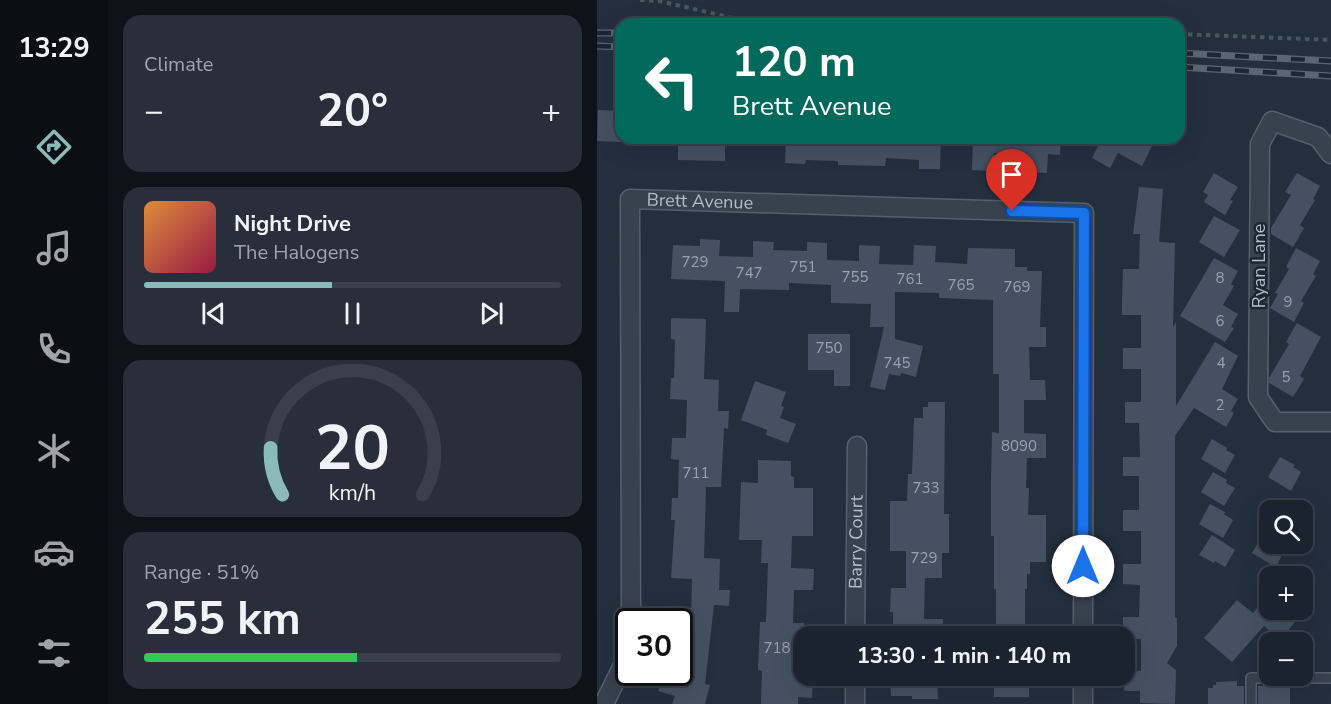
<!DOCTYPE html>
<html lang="en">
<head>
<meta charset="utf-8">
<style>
  :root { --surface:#1b232e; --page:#282f3a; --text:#f1f3f6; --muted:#a0a4aa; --line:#39404a; --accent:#8bbbb9 }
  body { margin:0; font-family:"Nunito Sans",sans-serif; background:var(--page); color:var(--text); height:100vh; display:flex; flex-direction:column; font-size:22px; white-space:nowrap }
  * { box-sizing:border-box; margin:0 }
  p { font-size:20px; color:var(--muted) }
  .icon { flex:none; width:33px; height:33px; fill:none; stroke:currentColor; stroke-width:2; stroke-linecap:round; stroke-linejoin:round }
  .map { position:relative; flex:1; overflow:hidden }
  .side { display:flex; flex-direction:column; gap:15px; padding:15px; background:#0f1319; width:489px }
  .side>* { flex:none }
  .top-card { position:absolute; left:18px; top:18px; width:570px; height:126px; border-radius:18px; box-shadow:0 6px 24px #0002,0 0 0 2px var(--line); background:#00695c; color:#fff; overflow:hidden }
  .fabs { position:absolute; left:662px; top:500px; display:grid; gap:12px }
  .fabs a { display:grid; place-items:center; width:54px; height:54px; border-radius:12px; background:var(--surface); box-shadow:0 6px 24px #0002,0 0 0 2px var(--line); font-size:30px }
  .speed { position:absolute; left:18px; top:608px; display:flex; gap:12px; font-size:30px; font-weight:700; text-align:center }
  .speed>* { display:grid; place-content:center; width:78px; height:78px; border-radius:50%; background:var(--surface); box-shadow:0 6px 24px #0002,0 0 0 2px var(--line); line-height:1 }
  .speed .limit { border:3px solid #111; border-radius:9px; background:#fff; color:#111 }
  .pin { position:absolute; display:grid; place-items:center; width:51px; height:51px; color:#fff; margin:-62px -26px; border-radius:50% 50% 50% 0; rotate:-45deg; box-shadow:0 0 6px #0007 }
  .pin .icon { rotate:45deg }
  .me { position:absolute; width:66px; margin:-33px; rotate:0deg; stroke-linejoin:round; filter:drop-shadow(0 0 4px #0008) }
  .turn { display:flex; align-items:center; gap:21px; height:126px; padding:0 18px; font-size:27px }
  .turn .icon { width:78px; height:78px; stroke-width:2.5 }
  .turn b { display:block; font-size:42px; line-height:51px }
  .big { font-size:45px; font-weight:700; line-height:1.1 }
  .side .card { flex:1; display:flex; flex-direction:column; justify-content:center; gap:9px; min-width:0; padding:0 21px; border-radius:18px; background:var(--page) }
  .side .dial { align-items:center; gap:0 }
  .dial svg { height:156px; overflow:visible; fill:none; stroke:var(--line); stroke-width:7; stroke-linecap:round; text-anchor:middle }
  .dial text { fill:var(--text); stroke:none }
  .song { display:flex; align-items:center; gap:18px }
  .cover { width:72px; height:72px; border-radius:9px; background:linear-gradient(135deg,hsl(30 70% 55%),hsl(340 70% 35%)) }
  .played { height:6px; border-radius:3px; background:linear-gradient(90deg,var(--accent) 45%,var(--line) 45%) }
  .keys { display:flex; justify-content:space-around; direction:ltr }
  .heat { display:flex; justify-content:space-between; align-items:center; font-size:33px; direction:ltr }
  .charge { height:9px; border-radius:4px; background:linear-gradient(90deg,#34c759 51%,var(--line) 0) }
  .trip { position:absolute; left:196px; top:626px; width:342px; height:60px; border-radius:18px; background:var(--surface); box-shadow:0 6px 24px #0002,0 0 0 2px var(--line); font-weight:700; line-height:60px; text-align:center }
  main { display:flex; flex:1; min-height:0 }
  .menu { display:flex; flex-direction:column; width:108px; justify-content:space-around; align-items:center; background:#0b0e12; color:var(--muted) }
  .menu .icon { width:42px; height:42px }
  .menu .active { color:var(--accent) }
  .menu b { font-size:27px; color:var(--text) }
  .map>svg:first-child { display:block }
</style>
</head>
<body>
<main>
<nav class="menu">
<b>13:29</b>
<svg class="icon active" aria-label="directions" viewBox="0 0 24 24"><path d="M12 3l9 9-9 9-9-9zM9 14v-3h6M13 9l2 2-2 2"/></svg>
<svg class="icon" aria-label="music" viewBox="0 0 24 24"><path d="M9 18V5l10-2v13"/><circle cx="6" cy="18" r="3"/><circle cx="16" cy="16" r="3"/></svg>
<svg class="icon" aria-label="phone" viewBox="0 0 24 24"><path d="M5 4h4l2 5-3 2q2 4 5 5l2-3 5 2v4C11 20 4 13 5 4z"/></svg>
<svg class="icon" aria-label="climate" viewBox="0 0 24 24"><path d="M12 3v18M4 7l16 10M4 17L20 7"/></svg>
<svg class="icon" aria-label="car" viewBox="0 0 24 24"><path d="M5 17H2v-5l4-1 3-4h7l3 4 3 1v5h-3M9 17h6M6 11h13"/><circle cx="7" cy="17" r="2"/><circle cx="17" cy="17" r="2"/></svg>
<svg class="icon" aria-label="filters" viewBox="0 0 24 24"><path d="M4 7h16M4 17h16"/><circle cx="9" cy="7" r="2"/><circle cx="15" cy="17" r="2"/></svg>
</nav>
<section class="side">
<div class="card"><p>Climate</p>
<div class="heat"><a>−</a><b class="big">20°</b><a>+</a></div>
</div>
<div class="card">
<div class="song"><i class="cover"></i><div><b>Night Drive</b><p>The Halogens</p></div></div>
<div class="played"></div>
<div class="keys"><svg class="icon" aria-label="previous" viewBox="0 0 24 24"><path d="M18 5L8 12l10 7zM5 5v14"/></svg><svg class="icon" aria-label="pause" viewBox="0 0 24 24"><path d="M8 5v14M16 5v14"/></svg><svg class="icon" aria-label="next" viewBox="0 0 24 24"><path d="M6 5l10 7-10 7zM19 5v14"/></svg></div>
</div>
<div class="card dial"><svg viewBox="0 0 100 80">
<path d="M14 69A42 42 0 1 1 86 69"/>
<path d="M14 69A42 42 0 0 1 8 45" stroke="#8bbbb9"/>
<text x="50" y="56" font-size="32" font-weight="700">20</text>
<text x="50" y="72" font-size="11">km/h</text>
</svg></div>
<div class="card"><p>Range · 51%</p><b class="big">255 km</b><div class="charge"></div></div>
</section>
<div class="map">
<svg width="734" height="704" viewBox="0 0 734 704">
  <rect width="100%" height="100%" fill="#242f3e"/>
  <path fill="#455162" d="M1,110L24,111V142L0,141Z
    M81,138H128V161L81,160Z
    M189,138H344L343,169H322V160L289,158L288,166L241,165V161L209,160L208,164L188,163Z
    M376,138H464L463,155L451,154L450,173L429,172L430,154L397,153L396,171L375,170Z
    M490,138H559L545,166L521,153L513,168L495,158L502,144Z
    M617,173L641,187L633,200L636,201L628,215L607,202L611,195L606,192Z
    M700,173L723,186L716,199L718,200L703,225L707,228L696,247L674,234V228L694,195L688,192Z
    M542,187L566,189L562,242L578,243L576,327L579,322V406L618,342L641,356L625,389L641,399L634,411L637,413L629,427L597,408L578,436V618H580V646L570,663L579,670L578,704L543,703V691H527L528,671H544V639H528V636H526V617H542L543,585L526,584V564H544V531H526V510H542V476H526V457H543L542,423H528V402H544V369H526V348H544V315H525V301L526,269H542L543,234H536Z
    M617,216L643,230L627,257L602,242Z
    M103,239L123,240L122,256L156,257V241L177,242L176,250L210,251V242L230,243V260L262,261V245L283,246L282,264L316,265L317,245L339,246L338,262L370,264L371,248L418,249V267H430V271H445L443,327H449V347H432L433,380H448L449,400H427V433L449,434V458H430L429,488H432L431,515H449V562H433V574H430V589H428V636H399V589H397V536H394V482L395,432L402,433V374H396V300L342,298V293L298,292V339L326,346L319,377L304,373L303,376L292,374L288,390L273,387L287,327H273L274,304L234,303V285L192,283V290L143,289L142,312H127L128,281L74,279L76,245L103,246Z
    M699,248L723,261L716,274L719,276L704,301L707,303L697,322L673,308L681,294L678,293L692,269L689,267Z
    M617,258L641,271L634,284L637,286L626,305L641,314L634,327L637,328L628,342L583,316Z
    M74,318L109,319L107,379L122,380L121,411H132L131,429L127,428L124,487H109L107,558L123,559L122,590H133L132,606L117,605L108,684L113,685L108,704H75L78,696L61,691L67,672H82V618L94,619L95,579L74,578L78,520H74L75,498H81L82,460L74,459L75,438H89L90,400L73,399L74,378H77L78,340L74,339Z
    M700,323L724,337L703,376L707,379L696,397L672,383V378L692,344L689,342Z
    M211,334H253V386H237V370H211Z
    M158,381L189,392L184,406L187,407L183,418L199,424L191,443L169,435L170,430L144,420Z
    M331,402H348L347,514H352V553H345V578H328L327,619H346V636L296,634V612H293L294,588H309V551H293V501H310L311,474H315L317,418H326V407H331Z
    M615,439L630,448L629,450L638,455L628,473L604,459Z
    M683,457L698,465L696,467L704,472L694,491L671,477Z
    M161,460L194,461V476L197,477V488H216V536H195L194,568L217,569L216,590H197L196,623H207L206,676L216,677L215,698L201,697V704H164L165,671L161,670L163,622H169L171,563H164L165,540H142L144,482L161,483Z
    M616,472L630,480L629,483L638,488L627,506L604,492Z
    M613,504L628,512L627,514L636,520L626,538L602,524Z
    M615,535L638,550L628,567L618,561L617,563L602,555Z
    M661,543H691L679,567L655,553Z
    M640,600L656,613L662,606L666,609H709L683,640L667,626L635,662L607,638Z
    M313,675H340L341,699H315V696H294L293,677H313Z
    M397,675H432V697H397Z
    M640,681V686H647V704H611V688H616V685H619V682Z
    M661,686H693V704H661Z"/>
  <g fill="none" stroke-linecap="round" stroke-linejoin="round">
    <g stroke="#565f6c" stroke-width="12">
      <path id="service" d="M654,704V678H734"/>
    </g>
    <g stroke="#565f6c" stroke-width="21">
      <g id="minor">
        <path d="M734,154L721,137L675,121L663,144L661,397L678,422H734"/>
        <path id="s1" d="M34,621L33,199L487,213L486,636"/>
        <path id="s2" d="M258,636L260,446"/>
        <path d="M7,704L26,665L32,640"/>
        <path d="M258,704V675"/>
        <path d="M486,704V675"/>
      </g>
    </g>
    <path stroke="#44595c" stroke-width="4" stroke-dasharray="4.5 4.5" stroke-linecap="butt" d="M43,0L62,1L136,18L299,24
      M582,34L734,40"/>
    <use href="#service" stroke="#38414e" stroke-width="9"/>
    <use href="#minor" stroke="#38414e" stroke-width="18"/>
    <g stroke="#5a6575" stroke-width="7">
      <path id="rail" d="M0,33H24
        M0,46L24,47
        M582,53L734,61
        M582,67L734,76"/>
    </g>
    <use href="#rail" stroke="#1d2633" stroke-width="4.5" stroke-dasharray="14" stroke-linecap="butt"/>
  </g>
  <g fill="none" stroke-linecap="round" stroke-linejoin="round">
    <g stroke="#114b97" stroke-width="15">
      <path id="route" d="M415,211L487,213L486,566"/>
    </g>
    <use href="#route" stroke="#1a73e8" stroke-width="10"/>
  </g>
  <g text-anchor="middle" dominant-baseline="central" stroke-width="5" stroke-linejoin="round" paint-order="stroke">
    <g font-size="15" fill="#98a1af">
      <text x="98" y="262">729</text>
      <text x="206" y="267">751</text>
      <text x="152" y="273">747</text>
      <text x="258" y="277">755</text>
      <text x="623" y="278">8</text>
      <text x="313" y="279">761</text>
      <text x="364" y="285">765</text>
      <text x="420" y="287">769</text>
      <text x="691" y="302">9</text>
      <text x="623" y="321">6</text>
      <text x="232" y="348">750</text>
      <text x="300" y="363">745</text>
      <text x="624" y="363">4</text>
      <text x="689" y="377">5</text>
      <text x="623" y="405">2</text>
      <text x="422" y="446">8090</text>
      <text x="99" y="473">711</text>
      <text x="329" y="488">733</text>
      <text x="327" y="558">729</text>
      <text x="180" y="648">718</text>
    </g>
    <g font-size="18" fill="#b4bcc9" stroke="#1d2633">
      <text stroke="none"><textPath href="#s1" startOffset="492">Brett Avenue</textPath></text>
      <text transform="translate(662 266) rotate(-90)">Ryan Lane</text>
      <text stroke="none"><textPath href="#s2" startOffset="94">Barry Court</textPath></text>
    </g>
  </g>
</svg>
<div class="fabs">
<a><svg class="icon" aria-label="search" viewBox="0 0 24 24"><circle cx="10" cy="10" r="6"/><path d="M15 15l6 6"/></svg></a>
<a>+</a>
<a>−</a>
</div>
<div class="speed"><div class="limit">30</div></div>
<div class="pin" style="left:415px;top:211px;background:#d93025"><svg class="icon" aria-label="arrive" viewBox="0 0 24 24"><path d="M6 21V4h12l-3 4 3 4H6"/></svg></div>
<svg class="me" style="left:486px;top:566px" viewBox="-20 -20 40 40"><circle r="19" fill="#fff"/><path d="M0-13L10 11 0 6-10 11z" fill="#1a73e8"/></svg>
<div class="trip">13:30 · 1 min · 140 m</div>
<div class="top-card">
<div class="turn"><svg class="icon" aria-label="left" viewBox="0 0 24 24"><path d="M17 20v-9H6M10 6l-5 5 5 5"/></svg><div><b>120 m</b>Brett Avenue</div></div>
</div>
</div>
</main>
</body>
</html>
